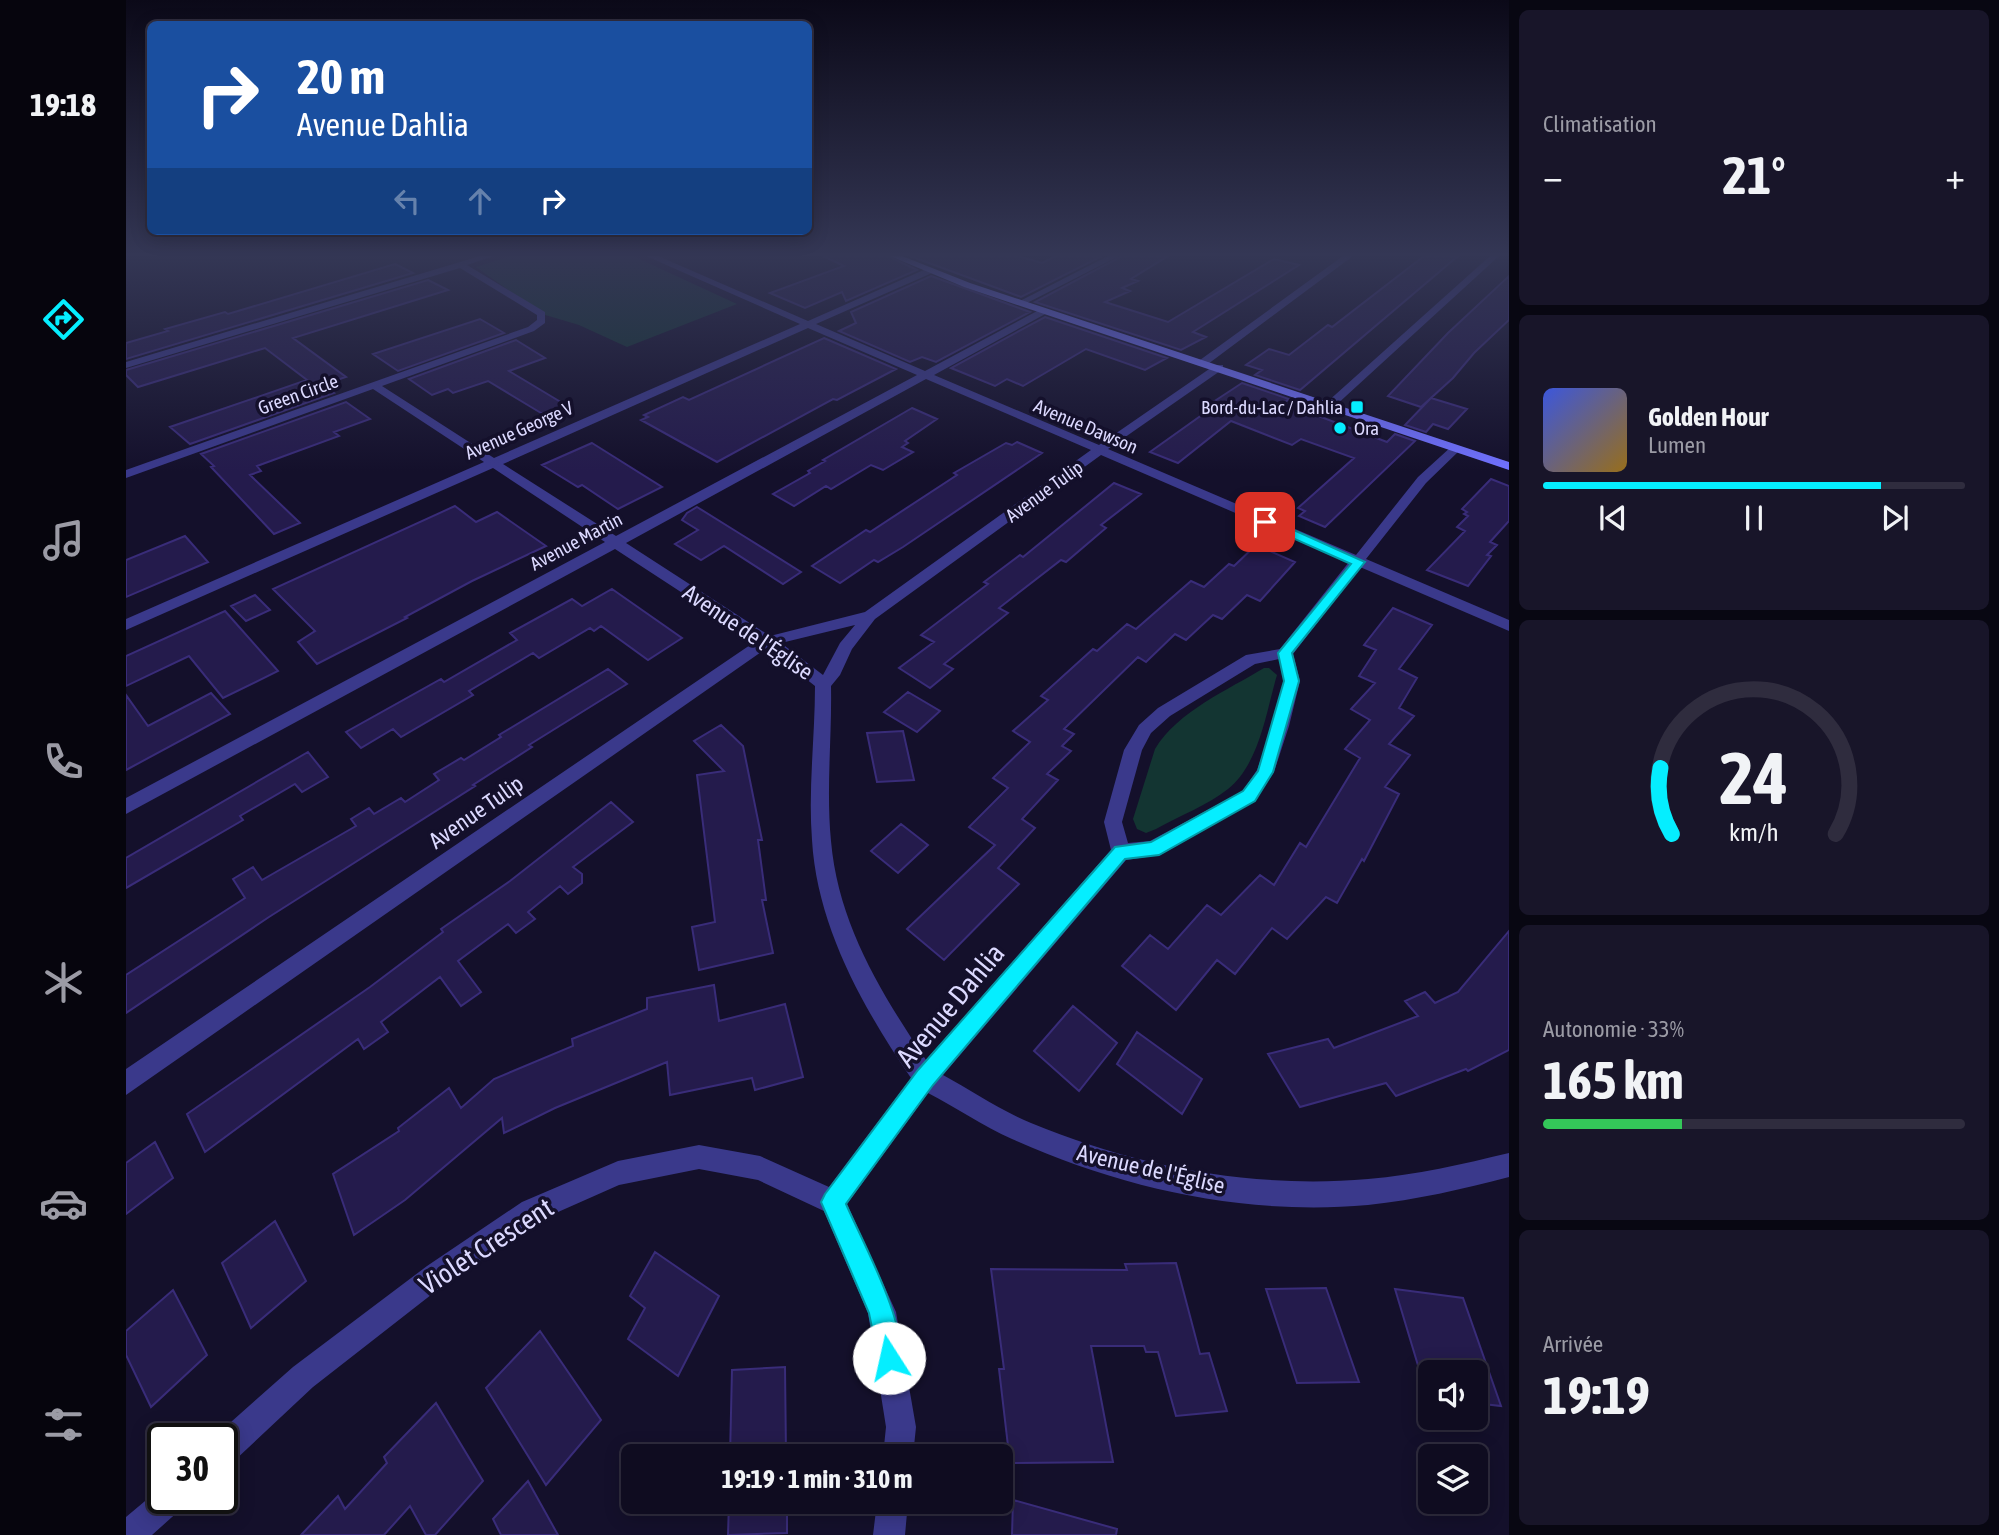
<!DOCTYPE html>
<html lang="fr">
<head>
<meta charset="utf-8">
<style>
  :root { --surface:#0f0c20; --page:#181529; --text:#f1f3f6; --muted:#9b9ba5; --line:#2f2c3e; --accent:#05eeff }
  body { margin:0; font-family:"Asap Condensed",sans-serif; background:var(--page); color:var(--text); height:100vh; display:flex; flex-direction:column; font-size:26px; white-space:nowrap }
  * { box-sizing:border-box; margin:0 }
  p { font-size:23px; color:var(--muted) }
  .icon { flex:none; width:38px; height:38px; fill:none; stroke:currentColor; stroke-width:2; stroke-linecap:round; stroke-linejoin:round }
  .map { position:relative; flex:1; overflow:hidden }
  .side { display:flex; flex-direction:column; gap:10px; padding:10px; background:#080712; width:490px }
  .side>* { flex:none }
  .top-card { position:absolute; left:21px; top:21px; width:665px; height:214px; border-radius:10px; box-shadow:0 4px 18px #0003,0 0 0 2px var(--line); background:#1a4fa0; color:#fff; overflow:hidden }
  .tools { position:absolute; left:1292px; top:1360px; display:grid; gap:14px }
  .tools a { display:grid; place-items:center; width:70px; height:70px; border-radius:10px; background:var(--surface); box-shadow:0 4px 18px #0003,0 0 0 2px var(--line); font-size:35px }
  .speed { position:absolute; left:21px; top:1423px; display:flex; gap:14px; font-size:35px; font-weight:700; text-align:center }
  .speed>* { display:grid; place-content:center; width:91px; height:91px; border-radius:50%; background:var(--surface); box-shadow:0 4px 18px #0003,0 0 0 2px var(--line); line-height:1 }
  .speed .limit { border:4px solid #111; border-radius:10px; background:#fff; color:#111 }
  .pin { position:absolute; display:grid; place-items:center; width:60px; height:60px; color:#fff; margin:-30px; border-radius:14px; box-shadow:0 4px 10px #0006 }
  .me { position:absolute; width:77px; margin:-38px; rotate:350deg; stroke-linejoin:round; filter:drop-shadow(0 0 5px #0008) }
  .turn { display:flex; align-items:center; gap:24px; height:147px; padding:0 35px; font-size:32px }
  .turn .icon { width:91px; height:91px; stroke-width:2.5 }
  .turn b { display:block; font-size:49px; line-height:60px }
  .lanes { display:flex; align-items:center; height:66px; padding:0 35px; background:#0003; justify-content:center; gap:35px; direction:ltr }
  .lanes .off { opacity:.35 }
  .big { font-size:52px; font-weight:700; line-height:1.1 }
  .side .tile { flex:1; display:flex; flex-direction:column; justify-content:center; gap:10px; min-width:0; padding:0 24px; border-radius:10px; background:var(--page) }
  .side .dial { align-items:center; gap:0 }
  .dial svg { height:182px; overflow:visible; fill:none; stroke:var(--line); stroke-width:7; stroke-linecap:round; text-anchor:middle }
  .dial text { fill:var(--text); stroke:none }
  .song { display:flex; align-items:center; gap:21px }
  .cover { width:84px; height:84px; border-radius:10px; background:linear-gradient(135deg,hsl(230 70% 55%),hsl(40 70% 35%)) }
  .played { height:7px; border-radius:4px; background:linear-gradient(90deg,var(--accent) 80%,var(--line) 80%) }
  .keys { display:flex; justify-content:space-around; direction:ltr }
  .heat { display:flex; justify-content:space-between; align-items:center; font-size:38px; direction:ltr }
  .charge { height:10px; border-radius:5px; background:linear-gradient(90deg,#34c759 33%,var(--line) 0) }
  .trip { position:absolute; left:495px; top:1444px; width:392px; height:70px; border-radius:10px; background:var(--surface); box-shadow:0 4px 18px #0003,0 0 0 2px var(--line); font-weight:700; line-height:70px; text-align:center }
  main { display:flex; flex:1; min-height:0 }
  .tab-bar { display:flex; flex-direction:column; width:126px; justify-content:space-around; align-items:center; background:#06050d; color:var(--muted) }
  .tab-bar .icon { width:49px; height:49px }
  .tab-bar .active { color:var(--accent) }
  .tab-bar b { font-size:32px; color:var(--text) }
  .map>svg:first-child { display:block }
</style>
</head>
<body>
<main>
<nav class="tab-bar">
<b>19:18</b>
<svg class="icon active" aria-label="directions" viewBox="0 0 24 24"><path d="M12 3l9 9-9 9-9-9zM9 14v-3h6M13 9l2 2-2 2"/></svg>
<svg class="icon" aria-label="music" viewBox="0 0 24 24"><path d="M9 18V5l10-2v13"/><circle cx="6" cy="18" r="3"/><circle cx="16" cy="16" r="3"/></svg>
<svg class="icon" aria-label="phone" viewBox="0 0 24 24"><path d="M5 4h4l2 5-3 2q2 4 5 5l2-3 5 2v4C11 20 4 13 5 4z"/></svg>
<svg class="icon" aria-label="climate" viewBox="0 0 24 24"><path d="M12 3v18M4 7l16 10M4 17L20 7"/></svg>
<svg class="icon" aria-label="car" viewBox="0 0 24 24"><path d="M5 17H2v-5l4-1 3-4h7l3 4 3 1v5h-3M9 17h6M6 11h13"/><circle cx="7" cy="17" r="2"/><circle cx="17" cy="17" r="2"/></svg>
<svg class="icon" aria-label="filters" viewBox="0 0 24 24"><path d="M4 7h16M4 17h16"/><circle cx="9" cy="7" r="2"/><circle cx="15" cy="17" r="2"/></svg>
</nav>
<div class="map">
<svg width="1383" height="1535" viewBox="0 0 1383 1535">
  <rect width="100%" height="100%" fill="#14102b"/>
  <path fill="#133532" d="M384,256H507L611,304L501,347L453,325L416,314L350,267Z
    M1138,668H1143L1151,675C1140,712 1134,763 1102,789C1082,805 1053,816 1030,829L1020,833L1011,829L1007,819L1029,749C1052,711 1102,690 1138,668Z"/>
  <path fill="#241b4c" stroke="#392c79" stroke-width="2" d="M697,256H762L791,270L720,301L716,292L679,308L644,293L718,266Z
    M784,256H892L916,263L930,256H976L895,297Z
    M996,256H1042L1005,279L1012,281L996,288L1004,291L979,302L1042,322L1148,259L1173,265L1067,332L1080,337L1055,350L909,302Z
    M1298,256H1332L1174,390L1129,375L1136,370L1120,365L1143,349L1163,355L1202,325L1206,327Z
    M269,264L287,273L0,359V343L42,331L39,329L99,312L102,314Z
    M805,276L904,312L810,362L796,357L784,362L713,331L730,323L725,312Z
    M1383,276V320L1348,353L1327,378L1295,407L1262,396L1322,333Z
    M302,280L322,290L167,338L220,377L196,385L208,393L64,444L44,427L181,380L139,348L12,387L0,375V370Z
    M919,317L1041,358L1019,370L960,349L897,386L881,379L869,386L825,368Z
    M354,319L378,333L272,371L247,354Z
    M698,338L770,369L711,400L707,399L591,462L515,420L522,417L518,415L557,397L563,400Z
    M390,340L419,358L383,371L443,407L420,416L362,381L327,393L322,389L306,395L283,379Z
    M1116,383L1163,399L1158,403L1261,442L1269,434L1289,441L1199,527L1173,516L1179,511L1172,508L1228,458L1175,439L1166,445L1105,421L1052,463L1024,452L1080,412L1075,410Z
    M1305,398L1341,409L1322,429L1307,424L1300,432L1279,425Z
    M220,402L244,419L208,432L213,436L131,466L135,471L124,475L174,523L148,534L85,467L88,466L75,454Z
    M786,408L811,419L779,441L782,443L776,447L787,452L757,470L745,465L705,489L700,486L668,506L647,494L684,473L682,471L699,461L697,460Z
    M891,442L916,453L777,547L752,562L748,560L714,583L686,566L740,530L744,532L831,475L828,473L880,443L886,445Z
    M466,443L536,487L492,509L456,485L452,487L416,465Z
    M1365,479L1383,486V521L1364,542L1371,545L1361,555L1365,556L1342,586L1301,570L1339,531L1331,527L1342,516L1338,514L1341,512L1336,509Z
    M988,483L1015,494L975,525L980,528L940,562L935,560L873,608L882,613L818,664L827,669L804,688L773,668L808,642L795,635L862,584L858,582L894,555L897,557Z
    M329,506L350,522L371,512L420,546L346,581L279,617L281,618L191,664L172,642L189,631L147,589Z
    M571,507L616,535L675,572L657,584L598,546L575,560L549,544L572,530L556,520L561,513Z
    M59,536L82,562L0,597V560Z
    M1130,545L1169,562L1134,601L1121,595L1096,619L1087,615L1060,640L1049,634L1020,662L1012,657L938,729L948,734L936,746L945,751L921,774L932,780L896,819L909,828L872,868L893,884L818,960L781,929L869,845L843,827L882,788L867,778L904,742L887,731L922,700L915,696L967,649L971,651L1001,624L1010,629L1065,581L1078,587L1103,564L1108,566Z
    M486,589L556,638L522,660L475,626L468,631L464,628L413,658L407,653L343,691L347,695L275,737L267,729L235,748L220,732L315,679L318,682L391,640L384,633L446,599L456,606Z
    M129,595L144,610L120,621L105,606Z
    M1267,608L1306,625L1273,669L1291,678L1273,708L1288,716L1263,744L1284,755L1259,787L1273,794L1238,861L1236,859L1211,903L1200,897L1161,939L1146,928L1109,974L1091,960L1050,1010L996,966L1024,935L1042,949L1081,905L1095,915L1134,875L1148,885L1174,843L1180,847L1234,758L1219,749L1244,720L1225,709L1249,683L1233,676L1250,650L1238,645Z
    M99,611L152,671L97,698L63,656L0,686V656Z
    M482,669L501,684L403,745L406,747L347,785L349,786L143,917L0,1013V975L119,898L107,879L127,867L136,880L230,826L225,819L243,808L248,814L275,798L279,802L313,780L308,774L335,758L338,760L375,737L373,735Z
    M782,692L814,711L791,732L758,712Z
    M85,693L104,714L0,770V695L22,726Z
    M595,725L617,746L636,840H632L640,900H636L647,953L573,970L566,927L589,922L571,775L598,771L568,741Z
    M777,731L788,780L751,782L741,733Z
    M182,752L202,777L176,792L169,784L114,816L117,820L0,888V858Z
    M485,802L507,822L447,867L456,874V883L442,894L434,886L402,912L409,919L390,933L382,924L332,961L355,992L335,1006L314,977L255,1022L262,1032L238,1049L232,1039L79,1152L61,1114L244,987L317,932L315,929L384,881Z
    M775,824L802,845L772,873L745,851Z
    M1383,931V1050L1342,1071L1340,1069L1270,1096L1260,1083L1174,1107L1142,1054L1202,1039L1208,1048L1292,1016L1279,1001L1299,992L1309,1003L1332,992Z
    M588,985L593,1021L659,1004L677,1077L629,1090L626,1078L544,1095L541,1062L429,1108L378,1133L376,1118L279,1200L228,1235L207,1174L273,1131L272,1128L323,1088L335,1108L368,1079L447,1046L446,1039L521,1009V998Z
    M947,1006L991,1043L953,1091L908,1051Z
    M1011,1032L1076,1079L1056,1114L991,1064Z
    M29,1142L47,1178L0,1214V1163Z
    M149,1221L180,1281L125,1328L96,1263Z
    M529,1252L593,1296L552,1376L502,1339L519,1308L504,1296Z
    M1050,1263L1074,1354L1083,1353L1101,1411L1050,1416L1032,1352H1020L1018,1346H965L987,1462L884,1463L873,1369H878L865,1269L1001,1270L999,1264Z
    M1200,1288L1233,1382L1171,1383L1140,1289Z
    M1269,1289L1337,1298L1375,1406L1349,1403V1372H1294Z
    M47,1290L81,1355L25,1407L0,1355V1331Z
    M414,1331L475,1420L420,1485L360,1388Z
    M659,1367L660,1456H604L606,1370Z
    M310,1403L357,1481L309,1535H300L284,1506L258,1535H175L212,1496L219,1509L261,1463L258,1457Z
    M402,1481L432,1535H375L367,1519Z
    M887,1500L991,1529L990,1535H886Z
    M603,1502H661V1533L602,1535Z"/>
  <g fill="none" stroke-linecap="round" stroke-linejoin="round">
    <path fill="#3a398b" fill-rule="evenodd" d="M354,256H368L341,265L419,312V323L408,331L256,386L368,458L674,324L520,256H532L682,321L800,269H806V273L690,324L799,371L915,309H921V313L808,375L973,445L1089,365H1097V369L982,449L1230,555L1292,477L1326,446H1334V450L1300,483L1240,559L1383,620V631L1234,567L1167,654L1174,681L1163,726L1148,772L1129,801L1034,855L1000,860L817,1075C846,1091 874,1110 905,1123C1011,1167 1128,1189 1242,1179C1290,1175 1337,1164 1383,1153V1177C1337,1189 1290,1200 1242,1205C1121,1216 996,1189 886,1139C857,1126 831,1108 802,1093L721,1204L770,1312L790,1427L787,1456H757L760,1427L742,1313L698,1211L632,1180L573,1169L493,1185L414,1220L319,1284L187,1387L107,1462L96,1466V1438H87L167,1367L301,1266L396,1202L492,1161L573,1145L634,1156L703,1187L785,1078C737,1008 691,926 686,840C682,789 689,737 689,686L641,648L0,1095V1069L630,641L489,549L0,814V798L479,542L367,468L0,630V619L358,462L247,389L0,478V470L402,327L411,320V315L334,268L0,368V362ZM682,328L791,375L490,536L377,464ZM800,379L965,450L739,612L644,636L500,543ZM975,455L1223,562L1154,649L1120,655L1032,708L1013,725L998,750L978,822L985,850L800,1060C755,993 712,923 705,841C700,789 706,737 705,686L714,675L726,649L749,619ZM729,625L714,643L697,675L655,643ZM1153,659L1158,681L1147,726L1131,770L1117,791L1024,841L1002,843L996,822L1016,750L1025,733L1044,716L1129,664Z
      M982,256H993L897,305L890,303Z
      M1217,256H1227L1082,364H1074V360Z
      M1364,256H1373L1208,407H1200V403Z
      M37,1486V1498H59L55,1509L26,1535H0V1517Z
      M751,1502H782L779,1535H747Z"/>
    <path fill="#7071ff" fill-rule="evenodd" d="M764,256H776L844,283L1383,462V470L838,287Z"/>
  </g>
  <linearGradient id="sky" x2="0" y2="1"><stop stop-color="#0b0918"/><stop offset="0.54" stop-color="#343755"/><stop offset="1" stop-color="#343755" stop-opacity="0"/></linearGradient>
  <rect width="1383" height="471" fill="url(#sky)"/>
  <path fill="#05eeff" stroke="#039ba6" stroke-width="2" d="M1135,519H1143L1239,562L1166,653L1173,681L1147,772L1129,801L1033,855L999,859L807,1085L720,1204C735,1239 787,1333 772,1367L763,1371L754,1367L743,1313L695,1202L699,1194L792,1070L989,847L1025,842L1117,791L1132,771L1158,681L1152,653L1225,564L1135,524Z"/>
  <g fill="#05eeff" stroke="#14102b" stroke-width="2.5">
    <rect x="1224" y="400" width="14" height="14" rx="3.5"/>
    <circle cx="1214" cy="428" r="7"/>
  </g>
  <g text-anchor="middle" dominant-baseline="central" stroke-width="7" stroke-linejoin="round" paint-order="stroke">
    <g font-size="19" fill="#dcd9ff" stroke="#14102b">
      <text transform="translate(172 394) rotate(-20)">Green Circle</text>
      <text transform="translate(960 426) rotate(23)">Avenue Dawson</text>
      <text transform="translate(393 430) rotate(-24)">Avenue George V</text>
      <text transform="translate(918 491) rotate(-36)">Avenue Tulip</text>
      <text transform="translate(450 541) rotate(-28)">Avenue Martin</text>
    </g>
    <g font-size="19" fill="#dcd9ff" stroke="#14102b" text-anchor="end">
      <text x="1217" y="407">Bord-du-Lac / Dahlia</text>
      <text x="1228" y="428" text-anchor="start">Ora</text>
    </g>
    <g font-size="23" fill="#dcd9ff" stroke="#14102b">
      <text transform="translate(622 632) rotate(34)">Avenue de l'Église</text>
      <text transform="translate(350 812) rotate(-35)">Avenue Tulip</text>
      <text transform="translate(1025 1169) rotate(13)">Avenue de l'Église</text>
    </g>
    <g font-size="28" fill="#dcd9ff" stroke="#14102b">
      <text transform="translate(824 1005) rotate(-50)">Avenue Dahlia</text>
      <text transform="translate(360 1246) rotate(-33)">Violet Crescent</text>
    </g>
  </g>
</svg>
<div class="tools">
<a><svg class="icon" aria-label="sound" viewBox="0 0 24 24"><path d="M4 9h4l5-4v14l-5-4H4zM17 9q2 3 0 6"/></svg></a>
<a><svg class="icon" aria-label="layers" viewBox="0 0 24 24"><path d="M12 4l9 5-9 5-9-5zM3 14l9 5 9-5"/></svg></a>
</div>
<div class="speed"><div class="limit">30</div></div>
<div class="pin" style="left:1139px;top:522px;background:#d93025"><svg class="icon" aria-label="arrive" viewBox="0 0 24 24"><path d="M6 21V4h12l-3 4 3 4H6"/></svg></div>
<svg class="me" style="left:763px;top:1358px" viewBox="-20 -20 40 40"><circle r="19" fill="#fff"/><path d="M0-13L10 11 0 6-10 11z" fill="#05eeff"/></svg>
<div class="trip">19:19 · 1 min · 310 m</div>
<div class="top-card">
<div class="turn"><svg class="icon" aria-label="right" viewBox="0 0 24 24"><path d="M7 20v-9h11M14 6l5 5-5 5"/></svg><div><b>20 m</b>Avenue Dahlia</div></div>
<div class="lanes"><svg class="icon off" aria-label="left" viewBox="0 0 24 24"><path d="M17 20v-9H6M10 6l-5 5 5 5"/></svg><svg class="icon off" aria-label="ahead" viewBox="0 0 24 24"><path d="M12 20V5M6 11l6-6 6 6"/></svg><svg class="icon" aria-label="right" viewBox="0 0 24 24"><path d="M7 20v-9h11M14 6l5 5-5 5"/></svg></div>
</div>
</div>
<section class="side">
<div class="tile"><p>Climatisation</p>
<div class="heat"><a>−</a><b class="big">21°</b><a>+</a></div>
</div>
<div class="tile">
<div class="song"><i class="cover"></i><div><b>Golden Hour</b><p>Lumen</p></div></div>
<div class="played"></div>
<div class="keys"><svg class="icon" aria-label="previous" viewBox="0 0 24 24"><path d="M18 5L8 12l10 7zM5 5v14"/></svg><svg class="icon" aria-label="pause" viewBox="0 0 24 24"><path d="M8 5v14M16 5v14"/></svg><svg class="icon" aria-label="next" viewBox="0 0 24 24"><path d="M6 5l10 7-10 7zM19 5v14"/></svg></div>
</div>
<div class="tile dial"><svg viewBox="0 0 100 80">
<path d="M14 69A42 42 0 1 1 86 69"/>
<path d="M14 69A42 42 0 0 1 9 40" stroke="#05eeff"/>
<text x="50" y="56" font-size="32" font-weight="700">24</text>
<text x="50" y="72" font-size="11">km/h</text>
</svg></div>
<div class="tile"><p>Autonomie · 33%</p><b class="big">165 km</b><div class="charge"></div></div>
<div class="tile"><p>Arrivée</p><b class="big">19:19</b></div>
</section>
</main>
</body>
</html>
